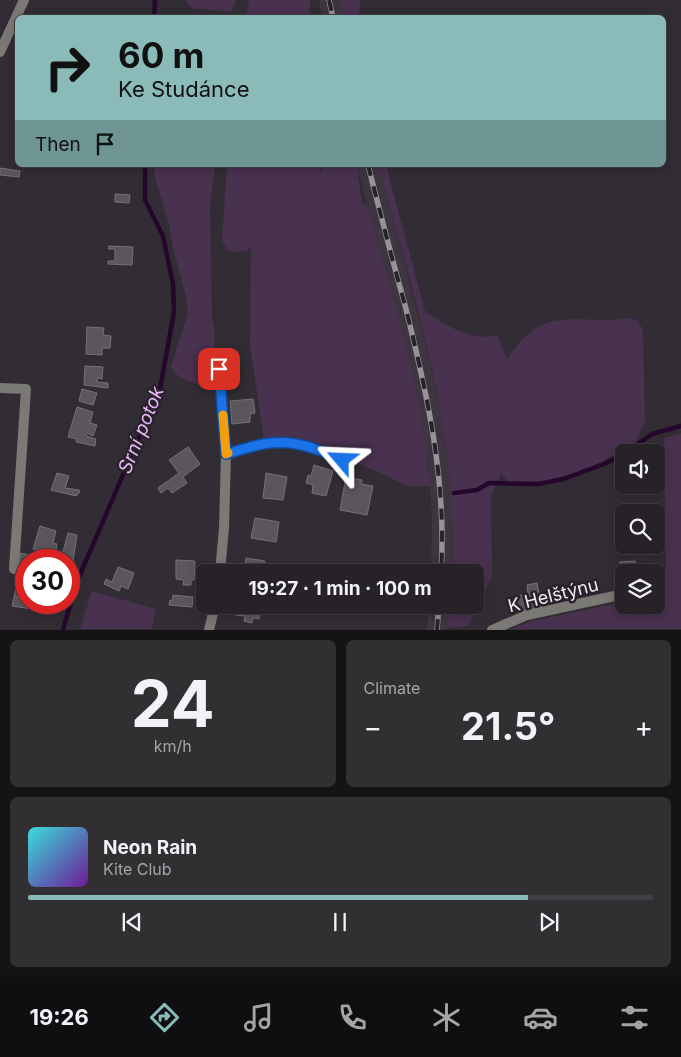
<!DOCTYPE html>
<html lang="en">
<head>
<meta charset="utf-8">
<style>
  :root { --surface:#262227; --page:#322f33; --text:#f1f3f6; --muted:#a4a4a7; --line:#423f44; --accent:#8bbbb9 }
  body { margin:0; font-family:Inter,sans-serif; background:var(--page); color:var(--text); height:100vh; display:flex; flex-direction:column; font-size:19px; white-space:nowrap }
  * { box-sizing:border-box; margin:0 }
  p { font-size:16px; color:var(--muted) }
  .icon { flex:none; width:28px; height:28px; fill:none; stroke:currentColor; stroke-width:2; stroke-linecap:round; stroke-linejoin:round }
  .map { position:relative; height:630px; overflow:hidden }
  .panel { display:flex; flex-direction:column; gap:10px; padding:10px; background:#151315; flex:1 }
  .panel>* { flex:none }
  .top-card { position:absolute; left:15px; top:15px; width:651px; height:152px; border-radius:8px; box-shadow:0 2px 12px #0003,0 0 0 1px var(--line); background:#8bbbb9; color:#111; overflow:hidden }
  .buttons { position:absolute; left:615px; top:444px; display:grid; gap:10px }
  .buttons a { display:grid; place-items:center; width:50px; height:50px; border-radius:8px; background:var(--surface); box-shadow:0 2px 12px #0003,0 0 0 1px var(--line); font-size:25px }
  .speed { position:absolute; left:15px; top:549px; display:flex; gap:10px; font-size:25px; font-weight:700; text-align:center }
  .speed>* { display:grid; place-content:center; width:65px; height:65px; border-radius:50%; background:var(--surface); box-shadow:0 2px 12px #0003,0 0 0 1px var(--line); line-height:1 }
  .speed .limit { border:8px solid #d22; background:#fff; color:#111 }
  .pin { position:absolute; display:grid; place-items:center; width:42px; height:42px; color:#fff; margin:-21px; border-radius:10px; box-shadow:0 2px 8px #0006 }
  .me { position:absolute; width:55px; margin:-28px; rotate:296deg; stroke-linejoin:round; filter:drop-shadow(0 0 4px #0008) }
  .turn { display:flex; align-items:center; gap:18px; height:105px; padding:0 20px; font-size:22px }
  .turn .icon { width:65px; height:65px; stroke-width:2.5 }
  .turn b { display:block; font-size:35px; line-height:42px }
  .then { display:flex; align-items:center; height:48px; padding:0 20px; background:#0003; gap:10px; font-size:19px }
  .big { font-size:38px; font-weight:700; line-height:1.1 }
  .panel .tile { flex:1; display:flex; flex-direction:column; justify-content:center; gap:8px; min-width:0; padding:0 18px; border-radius:8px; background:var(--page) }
  .panel .dial { align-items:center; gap:0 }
  .dial b { font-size:65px; line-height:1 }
  .song { display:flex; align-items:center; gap:15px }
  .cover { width:60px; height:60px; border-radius:8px; background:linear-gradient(135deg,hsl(180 70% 55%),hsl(280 70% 35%)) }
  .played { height:5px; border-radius:2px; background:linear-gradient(90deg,var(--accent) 80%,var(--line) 80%) }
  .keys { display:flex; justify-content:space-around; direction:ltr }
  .heat { display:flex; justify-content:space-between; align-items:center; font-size:28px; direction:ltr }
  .panel .tiles { flex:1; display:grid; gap:10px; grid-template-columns:1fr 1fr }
  .tile:last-child { grid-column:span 2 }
  .trip { position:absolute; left:196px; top:564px; width:288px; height:50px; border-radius:8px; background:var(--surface); box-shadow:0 2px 12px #0003,0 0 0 1px var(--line); font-weight:700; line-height:50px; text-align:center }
  .tabs { display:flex; height:80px; justify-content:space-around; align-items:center; background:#0f0e10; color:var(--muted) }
  .tabs .icon { width:35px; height:35px }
  .tabs .active { color:var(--accent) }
  .tabs b { font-size:22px; color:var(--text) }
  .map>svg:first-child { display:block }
</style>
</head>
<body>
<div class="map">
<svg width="681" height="630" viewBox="0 0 681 630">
  <rect width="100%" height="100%" fill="#322d34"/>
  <path fill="#3e3541" d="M319,0H340L343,17H322Z
    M357,165H379L426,347L441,413L449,468L453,516L452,572H431L432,517L429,470L421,417L406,352Z
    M429,605H449L447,629L427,630Z"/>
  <path fill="#493150" d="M186,0H236L231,12L192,8Z
    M249,0H310V17H246Z
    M340,0H360L359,17H343Z
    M154,165H215L210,207L212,319L214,326L215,390C202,385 175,380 171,367L188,313L186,296L173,248L169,224L155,178Z
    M227,165H319L320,173L325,165H357L362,205L367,204C392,297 423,390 430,486H408L358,463L322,444L294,437L264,440L250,345L251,247L247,251L235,252L227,250L222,240Z
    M379,165H386L425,311C444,325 473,342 497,335L507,359C545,301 573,326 629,318C638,320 640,323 643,331L645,424C638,432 639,441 632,447C628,451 620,453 615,455C590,468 539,488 511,483C506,482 504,476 501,472L491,497L492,576L469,626L447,628L449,605H475V572H452C460,433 413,298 379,165Z
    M681,434V629H511L532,621L624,602V605H656V595L660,594L666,580L664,438Z
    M92,591L156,609L152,629H80Z"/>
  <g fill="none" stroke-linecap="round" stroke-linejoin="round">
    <path stroke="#25072d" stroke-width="4.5" d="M154,18L155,0
      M626,452L652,434L681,426
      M454,493L477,490L489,483L538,484L564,479L604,464L624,454
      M63,630L76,584L160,389L174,312L173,284L163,236L145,200V165"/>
  </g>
  <path fill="#5b555c" stroke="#767077" d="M0,168L20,171L19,177L0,175Z
    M115,194L130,195L129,203L115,202Z
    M109,246L133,247L132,265L108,264V261H115V249H108Z
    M87,327L104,328L103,335L111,336L110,348H102V355L86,354Z
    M85,366L103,367L102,379L97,378V382L108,383V388L84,385Z
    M82,389L97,393L93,405L79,401Z
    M253,399L255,413L250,414V422L232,424L230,401Z
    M77,407L93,412L90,423L97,425L93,436L87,433L86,436L96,439L95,446L76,442L77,439L68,437Z
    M188,447L200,464L183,477L187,483L172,493L168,488L161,493L158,488L179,473L169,460Z
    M314,465L333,471L326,496L312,493L313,485L306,483L308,475L311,476Z
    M57,473L69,476L65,488L79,490L80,492L76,496L51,490Z
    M266,473L287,477L283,500L263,498Z
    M346,477L362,480L361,484L373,486L367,515L340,510Z
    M255,518L279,522L276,542L251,538Z
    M40,526L56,531L53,543L57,544L56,550L63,552L68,533L77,535L73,561L58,558L33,549Z
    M21,553L33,556L32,560H26V563L19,561Z
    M246,558L265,561L263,572H244Z
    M176,560L195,561L194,580H191V585H183L184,580L176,579Z
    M635,561L636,571L646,570V572H624V587L618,588L617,572H620V562Z
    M118,567L134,573L128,589L121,586L119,591L104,584L106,579L112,582Z
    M19,572L26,573V599L14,597Z
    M537,583L542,608L518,612L515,596L528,594L527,585Z
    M173,595L193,597L192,607L169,605L170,600L172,601Z
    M14,597L26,599V602H32L31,609L12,606Z
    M237,605H262L259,619L253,618L252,623L244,621L245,616L235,615Z"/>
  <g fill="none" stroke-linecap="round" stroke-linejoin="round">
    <path stroke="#7b7976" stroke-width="10" d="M219,369L226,454L224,528L220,572
      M0,388L26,389L14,569
      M226,454C241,450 256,444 271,443C297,440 320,450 342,460
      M209,630L215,605
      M492,630L527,615L624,594"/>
    <path stroke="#7b7976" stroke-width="10" d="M0,52L24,0"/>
    <g stroke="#969297" stroke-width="5.5">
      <path id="rail" d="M329,0L333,18
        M368,165C380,212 392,259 405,305C427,393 447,481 441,572
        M437,630L439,605"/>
    </g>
    <use href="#rail" stroke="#28232a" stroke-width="4" stroke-dasharray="11" stroke-linecap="butt"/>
  </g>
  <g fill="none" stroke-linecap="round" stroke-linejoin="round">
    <g stroke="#114b97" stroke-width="12">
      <path id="route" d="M219,369L226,454C241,450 256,444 271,443C297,440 320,450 342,460"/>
    </g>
    <use href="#route" stroke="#1a73e8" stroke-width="9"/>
    <path stroke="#f59e0b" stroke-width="9" d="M223,415L226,454L228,453"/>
  </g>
  <g text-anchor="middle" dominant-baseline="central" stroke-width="5" stroke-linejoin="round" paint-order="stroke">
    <g font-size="18" fill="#efecf0" stroke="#28232a">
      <text transform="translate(553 595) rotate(-14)">K Helštýnu</text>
    </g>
    <g font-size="19" font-style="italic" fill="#ebb6fa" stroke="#28232a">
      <text transform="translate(141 430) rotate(-68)">Srní potok</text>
    </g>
  </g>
</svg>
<div class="buttons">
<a><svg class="icon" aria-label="sound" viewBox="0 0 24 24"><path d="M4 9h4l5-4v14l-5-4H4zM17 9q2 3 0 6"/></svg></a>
<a><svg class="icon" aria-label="search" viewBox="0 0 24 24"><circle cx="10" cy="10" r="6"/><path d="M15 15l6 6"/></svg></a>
<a><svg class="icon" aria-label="layers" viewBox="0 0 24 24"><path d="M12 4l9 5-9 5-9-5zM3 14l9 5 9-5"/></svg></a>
</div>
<div class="speed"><div class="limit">30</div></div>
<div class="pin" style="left:219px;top:369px;background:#d93025"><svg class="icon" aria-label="arrive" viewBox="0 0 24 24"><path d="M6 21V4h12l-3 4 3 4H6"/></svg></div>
<svg class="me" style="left:342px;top:460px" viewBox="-20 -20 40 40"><path d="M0-17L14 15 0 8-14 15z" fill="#1a73e8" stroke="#fff" stroke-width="4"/></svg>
<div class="trip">19:27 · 1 min · 100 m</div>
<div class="top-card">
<div class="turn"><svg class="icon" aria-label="right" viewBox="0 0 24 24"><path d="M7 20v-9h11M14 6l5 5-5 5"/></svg><div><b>60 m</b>Ke Studánce</div></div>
<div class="then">Then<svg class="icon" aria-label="arrive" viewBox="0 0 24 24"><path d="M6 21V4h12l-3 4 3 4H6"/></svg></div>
</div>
</div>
<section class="panel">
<div class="tiles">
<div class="tile dial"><b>24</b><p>km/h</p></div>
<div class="tile"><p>Climate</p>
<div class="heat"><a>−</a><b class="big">21.5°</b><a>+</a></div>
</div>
<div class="tile">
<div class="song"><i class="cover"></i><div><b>Neon Rain</b><p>Kite Club</p></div></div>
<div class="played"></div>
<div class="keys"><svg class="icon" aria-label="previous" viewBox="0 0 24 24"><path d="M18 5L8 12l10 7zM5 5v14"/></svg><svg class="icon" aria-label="pause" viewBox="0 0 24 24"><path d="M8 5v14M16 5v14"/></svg><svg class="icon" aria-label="next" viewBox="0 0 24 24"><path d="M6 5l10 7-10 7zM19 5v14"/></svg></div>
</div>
</div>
</section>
<nav class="tabs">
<b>19:26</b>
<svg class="icon active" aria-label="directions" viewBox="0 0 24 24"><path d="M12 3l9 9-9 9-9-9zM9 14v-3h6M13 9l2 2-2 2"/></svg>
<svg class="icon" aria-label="music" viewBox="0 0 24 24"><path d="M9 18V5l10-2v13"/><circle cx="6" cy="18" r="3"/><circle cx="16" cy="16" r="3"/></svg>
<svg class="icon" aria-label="phone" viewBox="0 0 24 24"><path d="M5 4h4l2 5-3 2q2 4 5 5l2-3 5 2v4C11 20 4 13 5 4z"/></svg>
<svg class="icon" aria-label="climate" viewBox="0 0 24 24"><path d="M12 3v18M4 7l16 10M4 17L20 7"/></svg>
<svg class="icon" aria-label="car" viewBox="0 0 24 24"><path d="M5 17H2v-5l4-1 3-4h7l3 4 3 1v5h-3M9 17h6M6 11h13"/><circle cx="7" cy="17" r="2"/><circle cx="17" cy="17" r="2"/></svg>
<svg class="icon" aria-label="filters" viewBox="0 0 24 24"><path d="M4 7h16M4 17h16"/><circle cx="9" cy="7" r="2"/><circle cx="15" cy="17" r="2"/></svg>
</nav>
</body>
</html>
